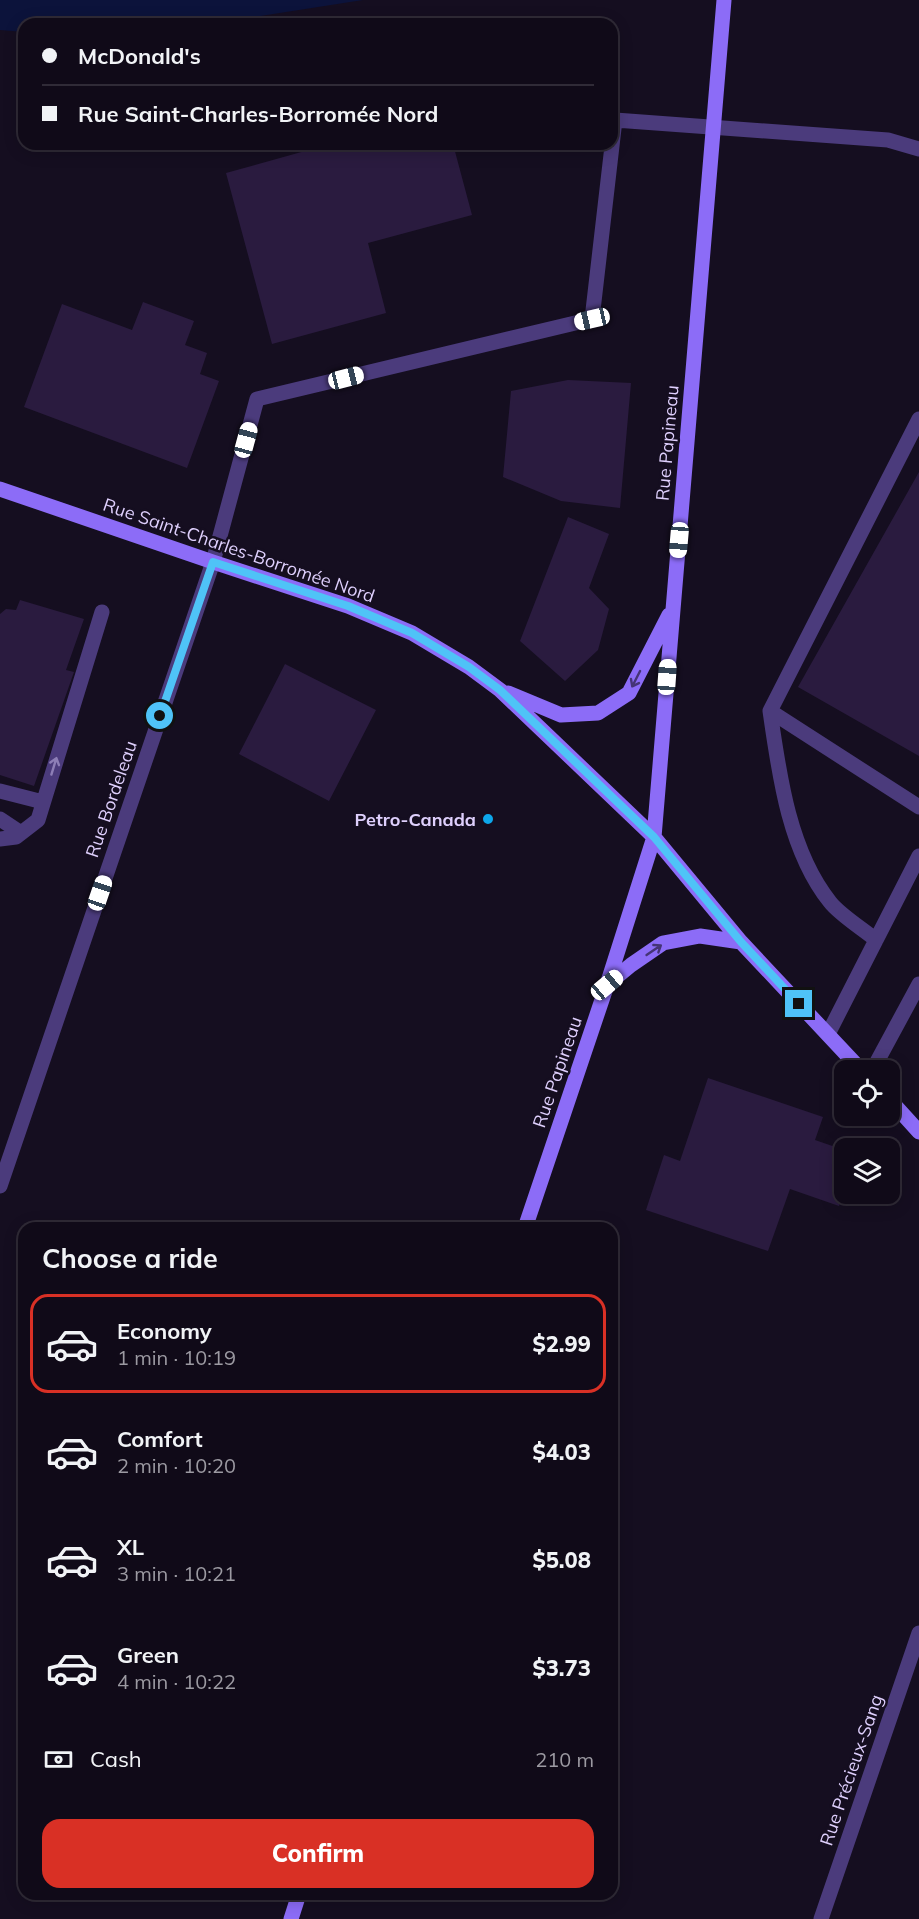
<!DOCTYPE html>
<html lang="en">
<head>
<meta charset="utf-8">
<style>
  :root { --surface:#100a18; --page:#191321; --text:#f1f3f6; --muted:#9c9aa2; --line:#302b37; --accent:#d93025 }
  body { margin:0; font-family:Mulish,sans-serif; background:var(--page); color:var(--text); height:100vh; display:flex; flex-direction:column; font-size:22px; white-space:nowrap }
  * { box-sizing:border-box; margin:0 }
  p { font-size:20px; color:var(--muted) }
  .icon { flex:none; width:33px; height:33px; fill:none; stroke:currentColor; stroke-width:2; stroke-linecap:round; stroke-linejoin:round }
  .map { position:relative; flex:1; overflow:hidden }
  .sheet { position:absolute; left:18px; top:1222px; width:600px; height:678px; display:flex; flex-direction:column; background:var(--surface); border-radius:18px; box-shadow:0 3px 15px #0003,0 0 0 2px var(--line) }
  .sheet>* { flex:none }
  .banner { position:absolute; left:18px; top:18px; width:600px; height:132px; border-radius:18px; box-shadow:0 3px 15px #0003,0 0 0 2px var(--line); display:grid; align-content:center; height:132px; padding:0 24px; background:var(--surface) }
  .buttons { position:absolute; left:834px; top:1060px; display:grid; gap:12px }
  .buttons a { display:grid; place-items:center; width:66px; height:66px; border-radius:12px; background:var(--surface); box-shadow:0 3px 15px #0003,0 0 0 2px var(--line); font-size:30px }
  .end { position:absolute; width:27px; height:27px; margin:-14px; border:8px solid #4fc3f7; background:#111; box-shadow:0 0 0 3px #111 }
  .from { border-radius:50% }
  .car { position:absolute; width:18px; height:36px; margin:-18px -9px; border-radius:8px; box-shadow:0 0 4px 2px #0007; background:linear-gradient(#fff 24%,#345 0 40%,#fff 0 76%,#345 0 86%,#fff 0) }
  .banner b { display:flex; align-items:center; gap:21px; height:57px; font-size:22px }
  .banner b+b { border-top:2px solid var(--line) }
  .banner i { width:15px; height:15px; background:var(--text) }
  ul { padding:0; list-style:none }
  li { display:flex; align-items:center; gap:18px; height:99px; margin:0 12px 9px; padding:0 12px; border:3px solid transparent; border-radius:18px }
  li div { flex:1 }
  li b { display:block; font-size:22px }
  li em { font-style:normal; font-weight:800 }
  li.on { border-color:var(--accent) }
  li>.icon { width:54px; height:54px; stroke-width:1.5 }
  h2 { padding:0 24px; font-size:27px; line-height:72px }
  .pay { display:flex; align-items:center; gap:15px; height:66px; padding:0 24px; font-size:22px }
  .pay p { margin-inline-start:auto }
  .button { display:flex; gap:12px; margin-top:auto; padding:12px 24px }
  .button a { flex:1; height:69px; border-radius:18px; background:var(--accent); color:#fff; font-size:24px; font-weight:800; line-height:69px; text-align:center }
  .map>svg:first-child { display:block }
  .water { fill:#0c133b }
  .building { fill:#2a1b3f }
  .lines { fill:none; stroke-linecap:round; stroke-linejoin:round }
  .lane { stroke:#4b3b7c; stroke-width:15 }
  .street { stroke:#4b3b7c; stroke-width:15 }
  .secondary { stroke:#8c6cf7; stroke-width:15 }
  .oneway { stroke:#453476 }
  .oneway2 { stroke:#8d7eb6 }
  .route { stroke:#4fc3f7; stroke-width:8 }
  .poi-dot { fill:#0da7eb; stroke:#150e20; stroke-width:2 }
  .labels { text-anchor:middle; dominant-baseline:central; stroke-width:5; stroke-linejoin:round; paint-order:stroke }
  .street-label { font-size:18px; fill:#decffc; stroke:#150e20 }
  .poi-label { font-size:18px; font-weight:bold; fill:#decffc; stroke:#150e20; text-anchor:end }
</style>
</head>
<body>
<div class="map">
<svg width="919" height="1919" viewBox="0 0 919 1919">
  <rect width="100%" height="100%" fill="#150e20"/>
  <path class="water" d="M 0,0 L 363,0 L 208,24 L 24,24 L 24,32 L 0,30 Z"/>
  <path class="building" d="M 303,144 L 453,144 L 472,215 L 368,243 L 386,313 L 272,344 L 226,173 L 305,151 Z
    M 143,302 L 194,321 L 185,345 L 207,353 L 200,374 L 219,381 L 187,468 L 24,407 L 62,304 L 132,330 Z
    M 568,380 L 631,383 L 620,508 L 561,501 L 503,477 L 511,391 Z
    M 919,472 L 919,756 L 798,687 Z
    M 568,517 L 609,534 L 589,588 L 609,609 L 598,650 L 565,681 L 520,641 Z
    M 20,600 L 84,619 L 66,670 L 74,672 L 34,786 L 0,775 L 0,614 L 6,609 L 16,610 Z
    M 285,664 L 376,710 L 329,801 L 239,754 Z
    M 708,1078 L 823,1117 L 815,1140 L 844,1150 L 844,1190 L 839,1206 L 790,1189 L 768,1251 L 646,1210 L 664,1155 L 680,1161 Z"/>
  <g class="lines">
    <path class="lane" d="M 213,562 L 257,399 L 592,319 L 615,120 L 888,140 L 919,149
      M 770,711 L 919,419
      M 0,791 L 43,802
      M 0,819 L 21,833
      M 0,839 L 16,837 L 38,820 L 102,612
      M 876,940 C 863,929 840,915 830,902 C 789,851 779,774 770,711 L 919,807
      M 828,1034 L 919,856
      M 872,1071 L 919,984"/>
    <path class="street" d="M 0,1186 L 213,562
      M 821,1919 L 919,1633"/>
    <path class="secondary" d="M 0,489 L 213,562 L 348,606 L 412,633 L 469,667 L 500,690 L 654,837 L 741,942 L 862,1071
      M 508,693 L 561,715 L 598,713 L 629,693 L 669,615
      M 608,984 L 631,965 L 663,943 L 700,936 L 741,942
      M 890,1100 L 919,1132
      M 525,1228 L 607,985 L 654,837 L 724,0
      M 291,1919 L 299,1894"/>
  </g>
  <defs><path id="oneway-shaft" d="M-6 0H5M1.5-3L5.5 0L1.5 3" fill="none" stroke-width="1.6" stroke-linecap="round" stroke-linejoin="round" transform="scale(1.5)"/></defs>
  <g class="oneway">
    <use href="#oneway-shaft" transform="translate(636 679) rotate(117)"/>
    <use href="#oneway-shaft" transform="translate(654 950) rotate(-34)"/>
  </g>
  <use class="oneway2" href="#oneway-shaft" transform="translate(54 766) rotate(-73)"/>
  <g class="lines">
    <path class="route" d="M 160,716 L 213,562 L 348,606 L 412,633 L 469,667 L 500,690 L 654,837 L 741,942 L 799,1004"/>
  </g>
  <circle class="poi-dot" cx="488" cy="819" r="6"/>
  <g class="labels">
    <g class="street-label">
      <text transform="translate(667 443) rotate(-85)">Rue Papineau</text>
      <text transform="translate(239 550) rotate(19)">Rue Saint-Charles-Borromée Nord</text>
      <text transform="translate(111 799) rotate(-71)">Rue Bordeleau</text>
      <text transform="translate(557 1072) rotate(-71)">Rue Papineau</text>
      <text transform="translate(851 1770) rotate(-71)">Rue Précieux-Sang</text>
    </g>
    <g class="poi-label">
      <text x="476" y="819">Petro-Canada</text>
    </g>
  </g>
</svg>
<div class="buttons">
<a><svg class="icon" aria-label="locate" viewBox="0 0 24 24"><circle cx="12" cy="12" r="6"/><path d="M12 2v4M12 18v4M2 12h4M18 12h4"/></svg></a>
<a><svg class="icon" aria-label="layers" viewBox="0 0 24 24"><path d="M12 4l9 5-9 5-9-5zM3 14l9 5 9-5"/></svg></a>
</div>
<i class="end from" style="left:160px;top:716px"></i>
<i class="end" style="left:799px;top:1004px"></i>
<i class="car" style="left:592px;top:319px;rotate:257deg"></i>
<i class="car" style="left:346px;top:378px;rotate:76deg"></i>
<i class="car" style="left:246px;top:440px;rotate:15deg"></i>
<i class="car" style="left:679px;top:540px;rotate:185deg"></i>
<i class="car" style="left:667px;top:677px;rotate:4deg"></i>
<i class="car" style="left:100px;top:893px;rotate:19deg"></i>
<i class="car" style="left:607px;top:985px;rotate:50deg"></i>
<div class="banner">
<b><i class="from"></i>McDonald's</b>
<b><i></i>Rue Saint-Charles-Borromée Nord</b>
</div>
<section class="sheet">
<h2>Choose a ride</h2>
<ul>
<li class="on"><svg class="icon" aria-label="car" viewBox="0 0 24 24"><path d="M5 17H2v-5l4-1 3-4h7l3 4 3 1v5h-3M9 17h6M6 11h13"/><circle cx="7" cy="17" r="2"/><circle cx="17" cy="17" r="2"/></svg><div><b>Economy</b><p>1 min · 10:19</p></div><em>$2.99</em></li>
<li><svg class="icon" aria-label="car" viewBox="0 0 24 24"><path d="M5 17H2v-5l4-1 3-4h7l3 4 3 1v5h-3M9 17h6M6 11h13"/><circle cx="7" cy="17" r="2"/><circle cx="17" cy="17" r="2"/></svg><div><b>Comfort</b><p>2 min · 10:20</p></div><em>$4.03</em></li>
<li><svg class="icon" aria-label="car" viewBox="0 0 24 24"><path d="M5 17H2v-5l4-1 3-4h7l3 4 3 1v5h-3M9 17h6M6 11h13"/><circle cx="7" cy="17" r="2"/><circle cx="17" cy="17" r="2"/></svg><div><b>XL</b><p>3 min · 10:21</p></div><em>$5.08</em></li>
<li><svg class="icon" aria-label="car" viewBox="0 0 24 24"><path d="M5 17H2v-5l4-1 3-4h7l3 4 3 1v5h-3M9 17h6M6 11h13"/><circle cx="7" cy="17" r="2"/><circle cx="17" cy="17" r="2"/></svg><div><b>Green</b><p>4 min · 10:22</p></div><em>$3.73</em></li>
</ul>
<div class="pay"><svg class="icon" aria-label="cash" viewBox="0 0 24 24"><path d="M3 7h18v10H3z"/><circle cx="12" cy="12" r="2"/></svg>Cash<p>210 m</p></div>
<div class="button"><a>Confirm</a></div>
</section>
</div>
</body>
</html>
